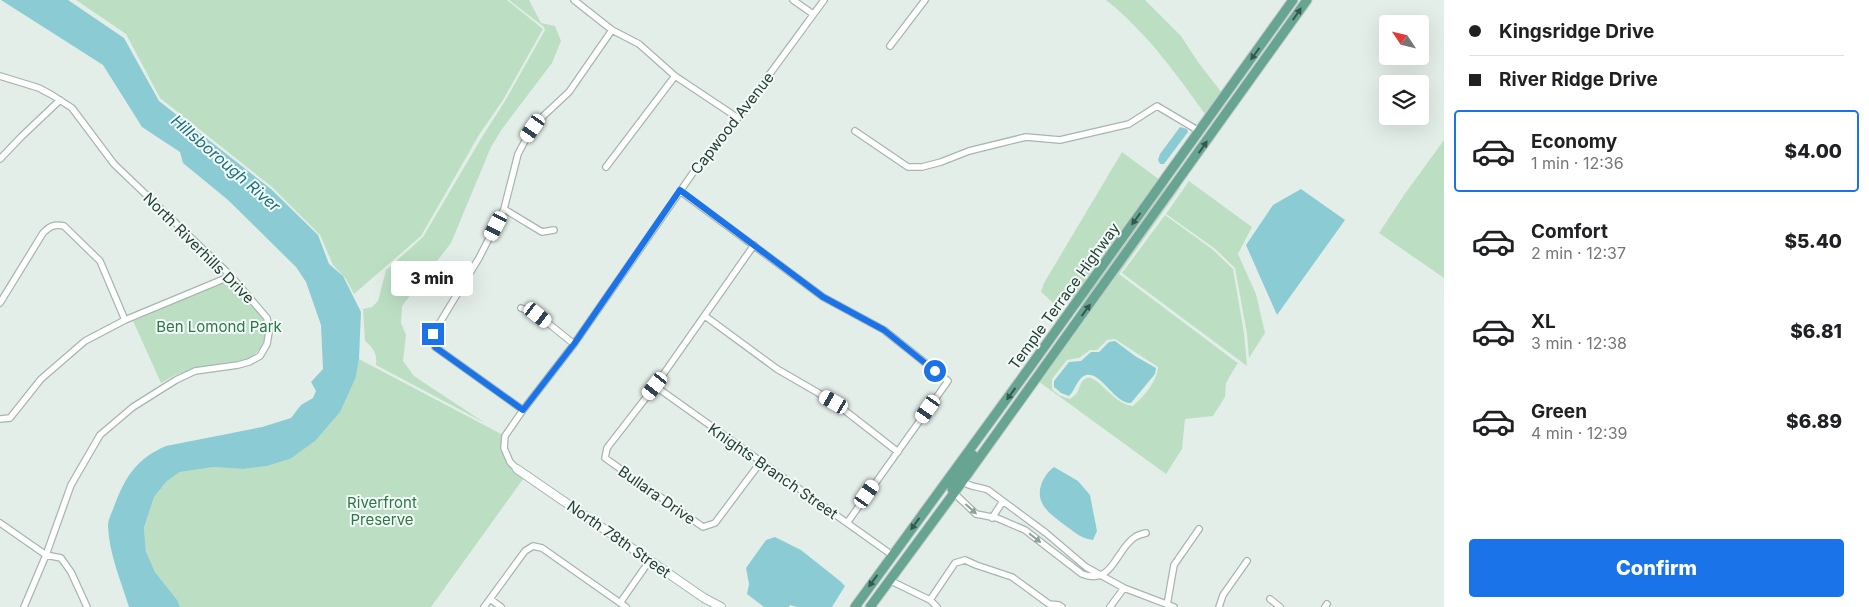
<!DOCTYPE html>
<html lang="en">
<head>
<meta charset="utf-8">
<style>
  :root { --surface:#fff; --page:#f6f6f6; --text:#202124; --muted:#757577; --line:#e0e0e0; --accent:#1a73e8 }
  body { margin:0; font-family:Inter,sans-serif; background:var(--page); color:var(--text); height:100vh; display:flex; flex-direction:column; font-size:19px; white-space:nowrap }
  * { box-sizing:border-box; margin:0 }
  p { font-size:16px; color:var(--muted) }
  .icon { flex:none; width:28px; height:28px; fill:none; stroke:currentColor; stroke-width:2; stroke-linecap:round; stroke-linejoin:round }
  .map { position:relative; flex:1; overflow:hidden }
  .side { display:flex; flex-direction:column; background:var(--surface); width:425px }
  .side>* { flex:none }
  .banner { display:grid; align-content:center; height:110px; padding:0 25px; background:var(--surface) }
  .needle { width:32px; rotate:305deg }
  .buttons { position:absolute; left:1379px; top:15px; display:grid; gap:10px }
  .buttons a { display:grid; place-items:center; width:50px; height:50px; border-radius:5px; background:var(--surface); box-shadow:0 5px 20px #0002; font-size:25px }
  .end { position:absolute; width:22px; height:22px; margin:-11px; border:6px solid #1a73e8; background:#fff; box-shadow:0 0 0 2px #fff }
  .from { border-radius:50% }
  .bubble { position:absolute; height:35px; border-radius:5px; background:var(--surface); box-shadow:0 5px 20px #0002; font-size:16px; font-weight:800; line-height:35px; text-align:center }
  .car { position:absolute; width:15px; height:30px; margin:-15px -8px; border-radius:6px; box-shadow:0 0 4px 1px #0007; background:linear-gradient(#fff 24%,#345 0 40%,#fff 0 76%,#345 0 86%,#fff 0) }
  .banner b { display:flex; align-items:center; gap:18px; height:48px; font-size:19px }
  .banner b+b { border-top:1px solid var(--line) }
  .banner i { width:12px; height:12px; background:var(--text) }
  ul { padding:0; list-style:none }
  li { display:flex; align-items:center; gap:15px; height:82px; margin:0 10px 8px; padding:0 15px; border:2px solid transparent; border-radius:5px }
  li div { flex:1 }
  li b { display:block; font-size:19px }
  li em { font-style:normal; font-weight:800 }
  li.selected { border-color:var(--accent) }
  li>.icon { width:45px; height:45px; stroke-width:1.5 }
  .action { display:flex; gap:10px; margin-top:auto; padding:10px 25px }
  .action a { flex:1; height:58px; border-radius:5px; background:var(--accent); color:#fff; font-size:20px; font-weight:800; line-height:58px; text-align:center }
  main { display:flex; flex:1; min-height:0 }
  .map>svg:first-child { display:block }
  .green { fill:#bcdfc4; fill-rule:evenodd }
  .water { fill:#8bccd4 }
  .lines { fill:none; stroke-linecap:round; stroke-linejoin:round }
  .street-casing { stroke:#a6b6b0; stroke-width:8 }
  .secondary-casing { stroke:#a2bab0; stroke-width:10 }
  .primary-casing { stroke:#c1cac7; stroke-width:11 }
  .street { stroke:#fff; stroke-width:5.5 }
  .secondary { stroke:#fff; stroke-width:8 }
  .primary { stroke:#67a492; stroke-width:9 }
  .oneway { fill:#33594e }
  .oneway2 { fill:#90a09b }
  .route { stroke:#1a73e8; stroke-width:6 }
  .labels { text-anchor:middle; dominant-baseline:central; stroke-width:4; stroke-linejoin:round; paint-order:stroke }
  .street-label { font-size:15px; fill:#224037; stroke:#f4faf7 }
  .park-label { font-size:15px; fill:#2b7845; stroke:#f4faf7 }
  .water-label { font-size:16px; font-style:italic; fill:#1a727e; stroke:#f4faf7 }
</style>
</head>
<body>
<main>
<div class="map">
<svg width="1444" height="607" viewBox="0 0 1444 607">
  <rect width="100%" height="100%" fill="#e4eee9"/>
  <path class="green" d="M 76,0 L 507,0 L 543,29 L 503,100 L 479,135 L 421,236 L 354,294 L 346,279 L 333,265 L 320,235 L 272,187 L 160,98 L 126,34 Z
    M 509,0 L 529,0 L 541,23 L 555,26 L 561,41 L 552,63 L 502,129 L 491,147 L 451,243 L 402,306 L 401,323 L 406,335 L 403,361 L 414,376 L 485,423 L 376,365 C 377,353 374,349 365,341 L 363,309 L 372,307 L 378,301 L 386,270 L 423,237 L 482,137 L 505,101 L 545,30 L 544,27 Z
    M 1106,0 L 1145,0 L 1181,36 L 1198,62 L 1222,93 L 1209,111 L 1205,114 C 1175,72 1146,32 1106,0 Z
    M 1444,140 L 1444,278 L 1379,233 L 1404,195 Z
    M 1122,152 L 1160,180 L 1073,302 L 1068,299 L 1060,309 L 1041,292 L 1044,283 Z
    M 1189,181 L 1252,227 L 1238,254 L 1256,294 L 1265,333 L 1249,358 L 1247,334 L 1235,268 L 1214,248 L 1166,214 Z
    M 1166,184 L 1170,187 L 1082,309 L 1078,306 Z
    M 1178,187 L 1180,188 L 1119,274 L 1239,364 L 1237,364 L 1226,383 L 1225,397 L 1213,416 L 1185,419 L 1182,449 L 1166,474 L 1038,381 ZM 1115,339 L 1158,367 C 1157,382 1143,397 1133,406 C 1114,405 1098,375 1087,378 C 1080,380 1080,389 1076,394 C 1074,396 1072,397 1070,399 L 1059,395 L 1052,389 L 1052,379 L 1067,360 L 1079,358 L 1090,350 L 1097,350 L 1107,340 Z
    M 1165,215 L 1212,249 L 1233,269 L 1244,333 L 1247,366 L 1122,273 Z
    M 225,282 L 233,283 L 262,317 C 270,334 263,352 246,360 C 217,364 186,367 161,383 L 133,321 Z
    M 359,359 L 505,436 L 510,462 L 526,475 L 431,607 L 180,607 L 178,601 L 155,572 L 146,553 L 144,528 L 154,497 L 167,481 L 180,472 L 214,467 L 243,469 L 267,466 L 290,459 L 356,377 Z"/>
  <path class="water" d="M 1,0 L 68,0 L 124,38 L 159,101 L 271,189 L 318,235 L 329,264 L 343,276 L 361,312 L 359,359 L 356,377 L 340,412 L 315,441 L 290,459 L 267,466 L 243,469 L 214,467 L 180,472 L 167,481 L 154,497 L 144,528 L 146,552 L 155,572 L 178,601 L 180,607 L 129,607 C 121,581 109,554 108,526 C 108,519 113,510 115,504 C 126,475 138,458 166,446 L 262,427 L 291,418 L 301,405 L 313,398 L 316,391 L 311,382 L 323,369 L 321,325 L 306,282 L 296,267 L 228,200 L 183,163 L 180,152 L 142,127 L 103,65 Z
    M 1180,127 L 1187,129 L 1188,132 L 1164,164 L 1160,164 L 1158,160 L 1160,154 Z
    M 1301,189 L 1345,220 L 1277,315 L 1246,245 L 1273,205 Z
    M 1115,341 L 1135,356 L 1156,368 L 1155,374 L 1131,403 C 1114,403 1101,371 1086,375 C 1077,378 1075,391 1069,396 L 1061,393 L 1054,387 L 1054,381 L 1069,362 L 1081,361 L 1091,352 L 1099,352 L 1109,342 Z
    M 1054,467 L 1078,481 L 1090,495 L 1097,531 L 1093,540 C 1082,539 1074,532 1066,526 C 1058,520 1048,513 1043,505 C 1035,492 1043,475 1054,467 Z
    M 775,537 L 801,550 L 840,581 L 845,586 L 832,607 L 797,607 L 790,605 L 789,607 L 764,607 L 747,594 L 749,584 L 746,568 L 766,540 Z"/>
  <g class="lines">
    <g class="street-casing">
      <path id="street" d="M 574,0 L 612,30 L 639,44 L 675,76 L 738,118
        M 793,0 L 813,14
        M 890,46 L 925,0
        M 0,76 L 39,88 L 52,95 L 72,108 L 114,164 L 231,276 L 267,318 L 269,332 L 267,344 L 260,356 L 249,362 L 238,365 L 195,371 L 176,380 L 133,407 L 100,435 L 71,485 L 46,555 L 24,607
        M 855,131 L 908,167 L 922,167 L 941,162 L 969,151 L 1026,137 L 1060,140 L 1129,124 L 1157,106 L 1199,131
        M 0,159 L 21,137 L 60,100
        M 606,167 L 675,76
        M 680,191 L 823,297 L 884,330 L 948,381 L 847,523
        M 504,209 L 542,232 L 554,230
        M 754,245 L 655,386 L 607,448 L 605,458 L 703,527 L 715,523 L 760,463
        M 0,303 L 43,233 C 50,226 54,224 64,226 L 100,261 L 125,320
        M 521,308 L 538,315 L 574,344
        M 705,316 L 777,369 L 834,402 L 898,452
        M 655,386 L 892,555
        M 523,410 L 435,347 L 433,334 L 479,258 L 504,209 L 518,154 L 527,137 L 539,120 L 569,92 L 612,30
        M 0,419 L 10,418 L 41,379 L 85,341 L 125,320 L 231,276
        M 517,469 L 510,462 L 504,448 L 505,436 L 523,410 L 574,344 L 697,167 L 717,146 L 824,0
        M 962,481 C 971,488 978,486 988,490 L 1046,533 L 1086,567 L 1124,588 L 1174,607
        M 954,493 L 976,514 L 997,518 L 1025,530 L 1082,574 C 1113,586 1115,550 1135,537 C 1138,535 1142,534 1146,533
        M 992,518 L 1003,501
        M 0,523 L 46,555 L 61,558 L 71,572 L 87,607
        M 889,580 L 930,600 L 937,607
        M 490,599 L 501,607
        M 1270,599 L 1280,607
        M 930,600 L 955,563 L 965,560 L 976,565 L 1012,577 L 1049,604 L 1059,605 L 1062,607
        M 620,603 L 650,560
        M 1167,605 L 1174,565 L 1199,529
        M 484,607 L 525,551 L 533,546 L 542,548 L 626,607
        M 1110,607 L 1124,588
        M 1219,607 L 1223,595 L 1247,561
        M 1325,607 L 1327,604"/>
    </g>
    <g class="secondary-casing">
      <path id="secondary" d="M 517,469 L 704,598 L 721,607"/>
    </g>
    <g class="primary-casing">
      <path id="primary" d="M 954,493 L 952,489 L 954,482 L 973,455
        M 855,607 L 1027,371 L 1293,0
        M 870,607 L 954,493 L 1307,0"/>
    </g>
    <use href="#street" class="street"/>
    <use href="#secondary" class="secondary"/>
    <use href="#primary" class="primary"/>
  </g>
  <defs><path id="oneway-solid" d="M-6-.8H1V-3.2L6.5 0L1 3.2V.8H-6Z" transform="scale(1.25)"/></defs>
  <g class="oneway">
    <use href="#oneway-solid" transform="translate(1297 14) rotate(-55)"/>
    <use href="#oneway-solid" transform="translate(1255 54) rotate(126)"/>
    <use href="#oneway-solid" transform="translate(1203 147) rotate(-55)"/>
    <use href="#oneway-solid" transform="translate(1136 219) rotate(126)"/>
    <use href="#oneway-solid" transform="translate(1086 310) rotate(-54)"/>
    <use href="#oneway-solid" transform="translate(1011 394) rotate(126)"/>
    <use href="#oneway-solid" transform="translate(915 524) rotate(126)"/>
    <use href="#oneway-solid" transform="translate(873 581) rotate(126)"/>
  </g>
  <g class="oneway2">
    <use href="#oneway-solid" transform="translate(971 509) rotate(42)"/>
    <use href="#oneway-solid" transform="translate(1035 538) rotate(38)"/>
  </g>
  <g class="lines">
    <path class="route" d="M 433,334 L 435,347 L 523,410 L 574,344 L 680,190 L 823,297 L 884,330 L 935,371"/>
  </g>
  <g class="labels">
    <g class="street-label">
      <text transform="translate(732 123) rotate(-52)">Capwood Avenue</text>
      <text transform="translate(199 248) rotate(45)">North Riverhills Drive</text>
      <text transform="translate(1064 296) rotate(-54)">Temple Terrace Highway</text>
      <text transform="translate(773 471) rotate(35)">Knights Branch Street</text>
      <text transform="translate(657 495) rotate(35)">Bullara Drive</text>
      <text transform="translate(619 539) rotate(35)">North 78th Street</text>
    </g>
    <g class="park-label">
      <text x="219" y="326">Ben Lomond Park</text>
      <text x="382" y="502">Riverfront<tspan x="382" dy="17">Preserve</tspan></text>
    </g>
    <g class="water-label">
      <text transform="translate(226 163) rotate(41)">Hillsborough River</text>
    </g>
  </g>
</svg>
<div class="buttons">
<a><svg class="needle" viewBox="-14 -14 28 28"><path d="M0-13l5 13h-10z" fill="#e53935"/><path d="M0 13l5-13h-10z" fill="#757577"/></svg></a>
<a><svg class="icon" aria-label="layers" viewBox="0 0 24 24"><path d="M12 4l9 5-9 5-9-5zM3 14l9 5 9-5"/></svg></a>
</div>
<i class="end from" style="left:935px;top:371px"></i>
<i class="end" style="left:433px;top:334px"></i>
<div class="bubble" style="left:391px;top:261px;width:82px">3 min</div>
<i class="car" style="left:533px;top:128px;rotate:215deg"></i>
<i class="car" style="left:496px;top:226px;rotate:207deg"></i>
<i class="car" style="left:538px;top:315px;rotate:128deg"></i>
<i class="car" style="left:655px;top:386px;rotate:218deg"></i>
<i class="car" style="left:834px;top:402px;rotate:300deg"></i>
<i class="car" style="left:928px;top:409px;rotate:215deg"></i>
<i class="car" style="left:867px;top:494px;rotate:35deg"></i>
</div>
<section class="side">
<div class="banner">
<b><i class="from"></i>Kingsridge Drive</b>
<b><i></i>River Ridge Drive</b>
</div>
<ul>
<li class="selected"><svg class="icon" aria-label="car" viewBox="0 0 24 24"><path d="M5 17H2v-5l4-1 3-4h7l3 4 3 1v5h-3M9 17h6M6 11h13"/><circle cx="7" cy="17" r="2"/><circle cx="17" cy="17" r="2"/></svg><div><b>Economy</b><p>1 min · 12:36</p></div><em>$4.00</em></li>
<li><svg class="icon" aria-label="car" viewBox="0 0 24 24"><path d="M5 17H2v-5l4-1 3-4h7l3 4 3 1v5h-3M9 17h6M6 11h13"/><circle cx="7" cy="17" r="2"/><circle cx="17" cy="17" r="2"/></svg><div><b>Comfort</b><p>2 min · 12:37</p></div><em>$5.40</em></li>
<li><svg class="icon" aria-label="car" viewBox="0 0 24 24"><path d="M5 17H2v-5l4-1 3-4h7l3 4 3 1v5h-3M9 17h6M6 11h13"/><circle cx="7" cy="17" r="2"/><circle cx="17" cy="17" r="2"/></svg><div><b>XL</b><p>3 min · 12:38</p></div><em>$6.81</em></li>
<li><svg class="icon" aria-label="car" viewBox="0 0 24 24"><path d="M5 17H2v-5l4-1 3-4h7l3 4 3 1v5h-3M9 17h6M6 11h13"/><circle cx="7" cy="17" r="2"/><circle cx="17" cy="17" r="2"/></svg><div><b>Green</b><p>4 min · 12:39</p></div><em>$6.89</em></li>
</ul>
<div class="action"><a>Confirm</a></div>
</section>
</main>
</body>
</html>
